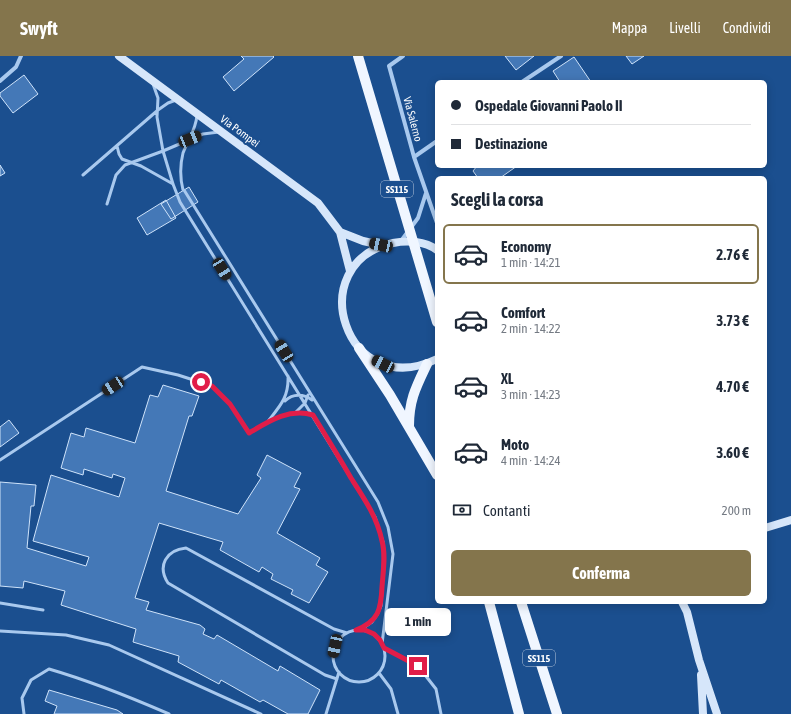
<!DOCTYPE html>
<html lang="it">
<head>
<meta charset="utf-8">
<style>
  :root { --surface:#fff; --page:#f2f2f3; --text:#1f2937; --muted:#747a83; --line:#e0e1e3; --accent:#84754c }
  body { margin:0; font-family:"Asap Condensed",sans-serif; background:var(--page); color:var(--text); height:100vh; display:flex; flex-direction:column; font-size:15px; white-space:nowrap }
  * { box-sizing:border-box; margin:0 }
  p { font-size:13px; color:var(--muted) }
  .icon { flex:none; width:22px; height:22px; fill:none; stroke:currentColor; stroke-width:2; stroke-linecap:round; stroke-linejoin:round }
  .map { position:relative; flex:1; overflow:hidden }
  .panel { position:absolute; left:435px; top:120px; width:332px; height:428px; display:flex; flex-direction:column; background:var(--surface); border-radius:6px; box-shadow:0 2px 10px #0003 }
  .panel>* { flex:none }
  .hud { position:absolute; left:435px; top:24px; width:332px; height:88px; border-radius:6px; box-shadow:0 2px 10px #0003; display:grid; align-content:center; height:88px; padding:0 16px; background:var(--surface) }
  .end { position:absolute; width:18px; height:18px; margin:-9px; border:5px solid #e11d48; background:#fff; box-shadow:0 0 0 2px #fff }
  .from { border-radius:50% }
  .bubble { position:absolute; height:28px; border-radius:6px; background:var(--surface); box-shadow:0 2px 10px #0003; font-size:13px; font-weight:700; line-height:28px; text-align:center }
  .car { position:absolute; width:12px; height:24px; margin:-12px -6px; border-radius:5px; box-shadow:0 0 3px 1px #0007; background:linear-gradient(#222 24%,#8ab4d8 0 40%,#222 0 76%,#8ab4d8 0 86%,#222 0) }
  .hud b { display:flex; align-items:center; gap:14px; height:38px; font-size:15px }
  .hud b+b { border-top:1px solid var(--line) }
  .hud i { width:10px; height:10px; background:var(--text) }
  ul { padding:0; list-style:none }
  li { display:flex; align-items:center; gap:12px; height:60px; margin:0 8px 6px; padding:0 8px; border:2px solid transparent; border-radius:6px }
  li div { flex:1 }
  li b { display:block; font-size:15px }
  li em { font-style:normal; font-weight:700 }
  li.current { border-color:var(--accent) }
  li>.icon { width:36px; height:36px; stroke-width:1.5 }
  h2 { padding:0 16px; font-size:18px; line-height:48px }
  .pay { display:flex; align-items:center; gap:10px; height:44px; padding:0 16px; font-size:15px }
  .pay p { margin-inline-start:auto }
  .cta { display:flex; gap:8px; margin-top:auto; padding:8px 16px }
  .cta a { flex:1; height:46px; border-radius:6px; background:var(--accent); color:#fff; font-size:16px; font-weight:700; line-height:46px; text-align:center }
  header { display:flex; align-items:center; gap:24px; box-sizing:border-box; height:56px; padding:0 20px; background:var(--accent); color:#fff }
  header strong { font-size:19px }
  nav { display:flex; gap:22px; margin-inline-start:auto; font-size:14px }
  .map>svg:first-child { display:block }
  .building { fill:#4478b7; stroke:#cfe3fa }
  .lines { fill:none; stroke-linecap:round; stroke-linejoin:round }
  .lane { stroke:#a9c9ee; stroke-width:3 }
  .street { stroke:#a9c9ee; stroke-width:4 }
  .secondary { stroke:#d6e6fa; stroke-width:8 }
  .primary { stroke:#f0f6ff; stroke-width:10 }
  .route { stroke:#e11d48; stroke-width:5 }
  .labels { text-anchor:middle; dominant-baseline:central; stroke-width:4; stroke-linejoin:round; paint-order:stroke }
  .shield { fill:#1b4f8f; stroke:#bbcadd; stroke-width:1 }
  .shield-label { font-size:10px; font-weight:bold; fill:#fff }
  .street-label { font-size:11px; fill:#fff; stroke:#1b4f8f }
</style>
</head>
<body>
<header>
<strong>Swyft</strong>
<nav><a>Mappa</a><a>Livelli</a><a>Condividi</a></nav>
</header>
<div class="map">
<svg width="791" height="658" viewBox="0 0 791 658">
  <rect width="100%" height="100%" fill="#1b4f8f"/>
  <path class="building" d="M 241,0 L 273,0 L 274,1 L 234,35 L 223,21 L 244,3 Z
    M 505,0 L 534,0 L 516,14 Z
    M 626,0 L 644,0 L 632,8 Z
    M 574,1 L 591,26 L 560,26 L 553,15 Z
    M 24,19 L 38,38 L 13,57 L 0,40 L 0,37 Z
    M 0,109 L 5,117 L 0,120 Z
    M 477,110 L 517,110 L 500,122 L 478,122 L 473,115 Z
    M 189,131 L 198,146 L 171,163 L 161,148 Z
    M 166,144 L 176,162 L 147,179 L 137,162 Z
    M 163,329 L 199,340 L 192,360 L 189,360 L 166,435 L 238,458 L 261,422 L 257,419 L 267,399 L 301,417 L 294,431 L 300,433 L 277,477 L 320,502 L 316,509 L 328,516 L 309,547 L 291,538 L 293,534 L 271,523 L 273,518 L 262,511 L 259,516 L 220,494 L 223,486 L 159,467 L 135,542 L 149,546 L 146,554 L 200,569 L 205,573 L 203,578 L 214,583 L 217,579 L 278,615 L 280,610 L 320,634 L 308,658 L 288,658 L 263,644 L 260,646 L 221,624 L 219,628 L 178,606 L 179,600 L 133,586 L 136,573 L 61,549 L 65,535 L 24,525 L 23,532 L 0,530 L 0,426 L 36,429 L 34,450 L 31,450 L 27,492 L 86,510 L 89,501 L 33,485 L 51,419 L 119,441 L 125,422 L 113,418 L 112,422 L 84,413 L 83,419 L 61,412 L 71,377 L 84,381 L 86,372 L 135,387 L 150,339 L 158,341 Z
    M 9,364 L 19,377 L 0,391 L 0,371 Z
    M 49,634 L 117,654 L 123,658 L 54,658 L 57,650 L 45,645 Z"/>
  <g class="lines">
    <path class="lane" d="M 153,28 L 158,42 L 157,61 L 163,95 L 173,128 L 180,146 L 375,461 L 383,486 L 384,499 L 381,550 L 377,559 L 372,566 L 366,570 L 356,574
      M 197,59 C 196,74 188,84 183,97 C 180,109 180,122 183,134 L 184,134 L 378,446 L 388,471 L 393,498 L 382,588
      M 117,90 L 119,98 L 122,103 L 141,110 L 173,128
      M 83,119 L 158,54 L 168,47 L 176,44
      M 107,148 L 116,119 L 125,109 L 163,95 L 203,78 L 219,76
      M 285,345 C 293,337 304,338 312,344
      M 296,356 L 305,347 L 308,339
      M 269,364 C 281,349 289,340 288,320
      M 0,404 L 142,311 L 178,319 L 212,330 L 230,348 L 249,377 C 269,365 289,352 313,359
      M 0,547 L 43,554
      M333 600a26 26 0 1 1 52 0a26 26 0 1 1-52 0Z
      M 0,575 L 66,579 L 109,589 L 261,658
      M 384,592 L 418,610 L 436,633 L 441,658
      M 379,617 L 391,633 L 398,658
      M 337,623 L 325,619 L 168,527 C 157,510 166,494 186,492 L 334,573 L 347,577
      M 24,658 L 22,642 L 31,624 L 49,613 C 90,625 130,641 169,658
      M 326,658 L 339,616"/>
    <path class="street" d="M 403,0 L 389,10 L 414,101 L 437,167
      M 0,25 L 16,11 L 21,0
      M 522,26 L 561,0
      M 414,101 L 437,85
      M 401,185 L 418,162 L 426,137"/>
    <path class="secondary" d="M 119,0 L 318,147 L 340,176 L 350,215
      M 340,176 L 363,185 L 381,189
      M 437,194 C 425,185 407,184 393,187 C 301,207 345,347 437,303
      M 765,472 L 791,464
      M 682,546 L 687,556 L 699,604 L 717,658
      M 701,619 L 703,658"/>
    <path class="primary" d="M 358,0 L 437,266
      M 359,292 L 390,339 L 437,419
      M 409,370 C 409,344 416,331 427,308
      M 489,546 L 519,658
      M 521,546 L 557,658"/>
  </g>
  <g class="lines">
    <path class="route" d="M 201,326 L 212,330 L 230,348 L 249,377 C 269,365 289,352 313,359 C 326,380 339,401 351,422 C 364,442 377,461 382,485 C 386,499 383,516 382,531 C 381,553 379,565 356,574 L 365,574 L 374,578 L 380,584 L 384,592 L 418,610"/>
  </g>
  <g class="labels">
    <g class="shield">
      <rect x="381" y="125" width="32" height="16" rx="3"/>
      <rect x="523" y="594" width="32" height="16" rx="3"/>
    </g>
    <g class="shield-label">
      <text x="397" y="133">SS115</text>
      <text x="539" y="602">SS115</text>
    </g>
    <g class="street-label">
      <text transform="translate(413 63) rotate(75)">Via Salerno</text>
      <text transform="translate(240 75) rotate(36)">Via Pompei</text>
    </g>
  </g>
</svg>
<i class="end from" style="left:201px;top:326px"></i>
<i class="end" style="left:418px;top:610px"></i>
<div class="bubble" style="left:385px;top:552px;width:66px">1 min</div>
<i class="car" style="left:190px;top:83px;rotate:68deg"></i>
<i class="car" style="left:381px;top:189px;rotate:282deg"></i>
<i class="car" style="left:222px;top:213px;rotate:148deg"></i>
<i class="car" style="left:284px;top:295px;rotate:328deg"></i>
<i class="car" style="left:383px;top:308px;rotate:296deg"></i>
<i class="car" style="left:113px;top:330px;rotate:237deg"></i>
<i class="car" style="left:335px;top:590px;rotate:192deg"></i>
<div class="hud">
<b><i class="from"></i>Ospedale Giovanni Paolo II</b>
<b><i></i>Destinazione</b>
</div>
<section class="panel">
<h2>Scegli la corsa</h2>
<ul>
<li class="current"><svg class="icon" aria-label="car" viewBox="0 0 24 24"><path d="M5 17H2v-5l4-1 3-4h7l3 4 3 1v5h-3M9 17h6M6 11h13"/><circle cx="7" cy="17" r="2"/><circle cx="17" cy="17" r="2"/></svg><div><b>Economy</b><p>1 min · 14:21</p></div><em>2.76 €</em></li>
<li><svg class="icon" aria-label="car" viewBox="0 0 24 24"><path d="M5 17H2v-5l4-1 3-4h7l3 4 3 1v5h-3M9 17h6M6 11h13"/><circle cx="7" cy="17" r="2"/><circle cx="17" cy="17" r="2"/></svg><div><b>Comfort</b><p>2 min · 14:22</p></div><em>3.73 €</em></li>
<li><svg class="icon" aria-label="car" viewBox="0 0 24 24"><path d="M5 17H2v-5l4-1 3-4h7l3 4 3 1v5h-3M9 17h6M6 11h13"/><circle cx="7" cy="17" r="2"/><circle cx="17" cy="17" r="2"/></svg><div><b>XL</b><p>3 min · 14:23</p></div><em>4.70 €</em></li>
<li><svg class="icon" aria-label="car" viewBox="0 0 24 24"><path d="M5 17H2v-5l4-1 3-4h7l3 4 3 1v5h-3M9 17h6M6 11h13"/><circle cx="7" cy="17" r="2"/><circle cx="17" cy="17" r="2"/></svg><div><b>Moto</b><p>4 min · 14:24</p></div><em>3.60 €</em></li>
</ul>
<div class="pay"><svg class="icon" aria-label="cash" viewBox="0 0 24 24"><path d="M3 7h18v10H3z"/><circle cx="12" cy="12" r="2"/></svg>Contanti<p>200 m</p></div>
<div class="cta"><a>Conferma</a></div>
</section>
</div>
</body>
</html>
